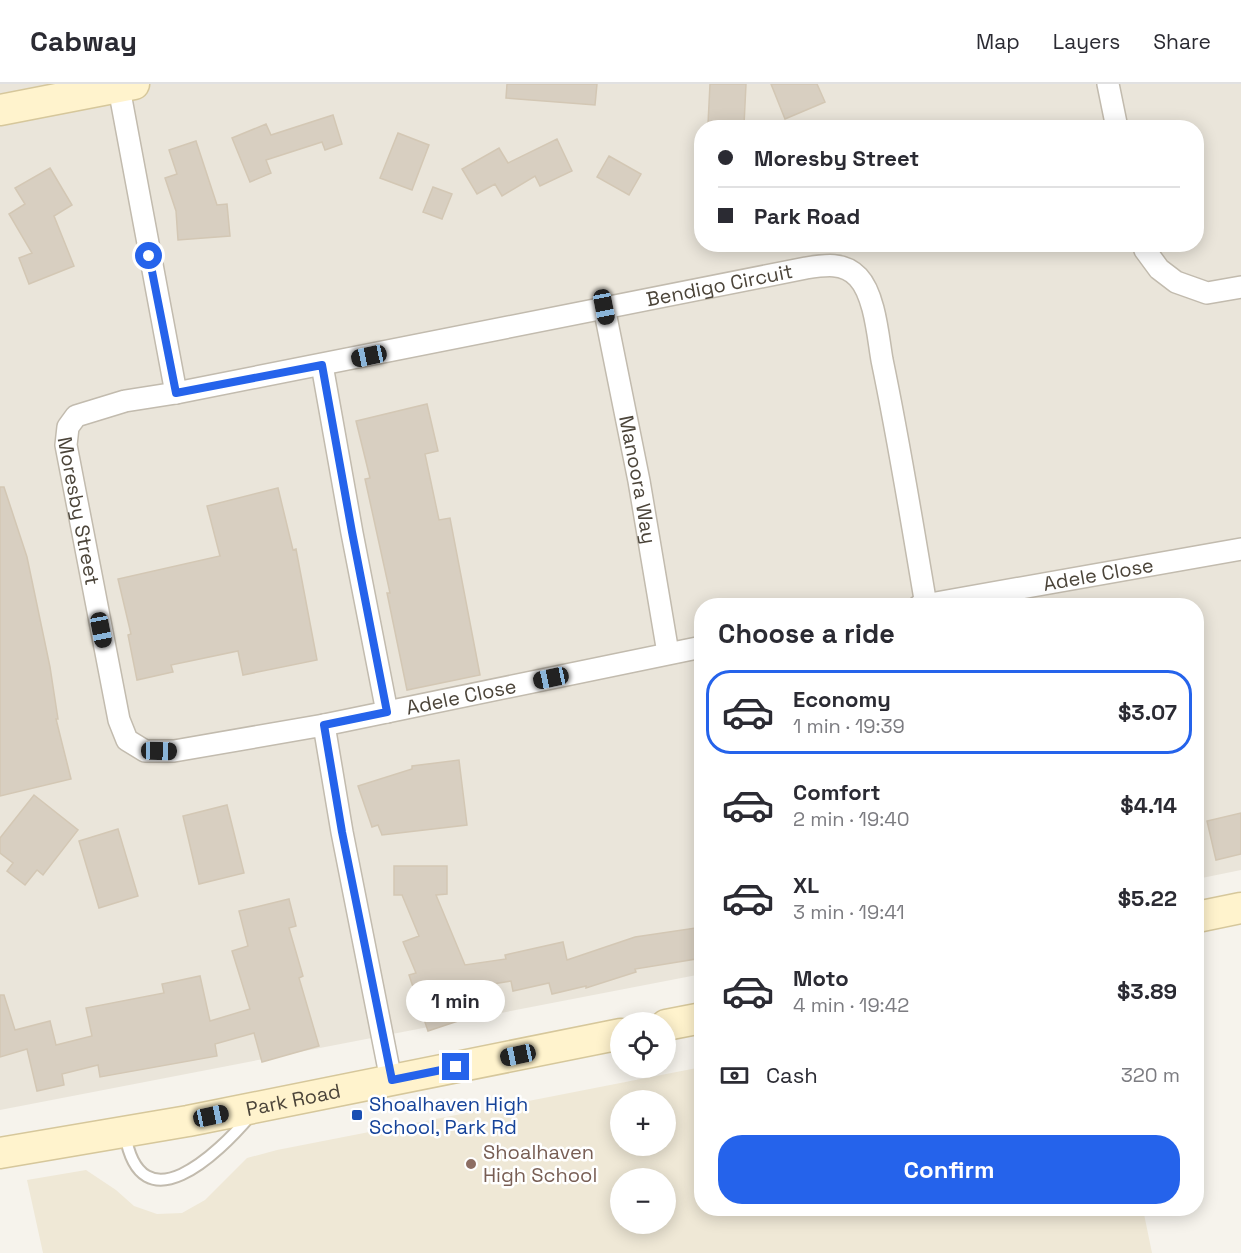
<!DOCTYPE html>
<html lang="en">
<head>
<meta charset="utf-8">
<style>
  :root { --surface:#fff; --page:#f7f7f7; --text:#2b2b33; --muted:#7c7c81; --line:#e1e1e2; --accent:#2563eb }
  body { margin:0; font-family:"Space Grotesk",sans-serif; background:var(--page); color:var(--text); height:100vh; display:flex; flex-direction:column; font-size:22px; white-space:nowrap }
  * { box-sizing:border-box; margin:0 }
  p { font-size:20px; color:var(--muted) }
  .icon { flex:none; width:33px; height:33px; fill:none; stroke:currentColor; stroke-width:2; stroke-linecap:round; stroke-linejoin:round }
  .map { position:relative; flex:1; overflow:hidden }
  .side { position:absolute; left:694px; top:514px; width:510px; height:618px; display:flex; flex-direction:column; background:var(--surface); border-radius:24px; box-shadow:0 3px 15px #0003 }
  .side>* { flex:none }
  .hud { position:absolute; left:694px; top:36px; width:510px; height:132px; border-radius:24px; box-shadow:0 3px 15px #0003; display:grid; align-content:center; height:132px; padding:0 24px; background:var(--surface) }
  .tools { position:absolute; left:610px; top:928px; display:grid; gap:12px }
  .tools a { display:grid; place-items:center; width:66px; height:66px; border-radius:50%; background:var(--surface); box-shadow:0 3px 15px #0003; font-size:30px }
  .end { position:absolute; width:27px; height:27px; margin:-14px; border:8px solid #2563eb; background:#fff; box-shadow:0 0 0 3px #fff }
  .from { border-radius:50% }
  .bubble { position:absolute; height:42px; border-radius:21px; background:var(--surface); box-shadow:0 3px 15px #0003; font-size:20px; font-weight:800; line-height:42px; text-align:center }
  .car { position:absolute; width:18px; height:36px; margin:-18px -9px; border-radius:8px; box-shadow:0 0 4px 2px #0007; background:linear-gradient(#222 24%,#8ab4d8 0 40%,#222 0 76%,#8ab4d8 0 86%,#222 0) }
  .hud b { display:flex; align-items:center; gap:21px; height:57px; font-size:22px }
  .hud b+b { border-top:2px solid var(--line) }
  .hud i { width:15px; height:15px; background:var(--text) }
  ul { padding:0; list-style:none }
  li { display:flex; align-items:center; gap:18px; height:84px; margin:0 12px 9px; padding:0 12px; border:3px solid transparent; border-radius:24px }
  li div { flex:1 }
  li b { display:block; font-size:22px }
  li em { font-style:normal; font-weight:800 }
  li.current { border-color:var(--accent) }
  li>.icon { width:54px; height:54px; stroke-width:1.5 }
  h2 { padding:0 24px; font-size:27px; line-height:72px }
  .pay { display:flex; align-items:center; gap:15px; height:66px; padding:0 24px; font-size:22px }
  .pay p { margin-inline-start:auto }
  .button { display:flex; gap:12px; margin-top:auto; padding:12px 24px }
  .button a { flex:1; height:69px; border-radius:24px; background:var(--accent); color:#fff; font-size:24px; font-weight:800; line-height:69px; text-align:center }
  header { display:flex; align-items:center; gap:36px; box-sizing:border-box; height:84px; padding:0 30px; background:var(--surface); border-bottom:2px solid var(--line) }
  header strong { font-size:28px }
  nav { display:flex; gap:33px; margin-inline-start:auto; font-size:21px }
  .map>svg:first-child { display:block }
  .residential { fill:#eae5da; fill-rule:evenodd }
  .education { fill:#efe8d6; fill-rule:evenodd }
  .building { fill:#d8cfc1; stroke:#d3c7b4; stroke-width:1.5 }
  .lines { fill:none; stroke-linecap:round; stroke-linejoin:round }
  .lane-casing { stroke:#c2bbae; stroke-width:14 }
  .street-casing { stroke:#c2bbae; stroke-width:24 }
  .secondary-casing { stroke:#d6c79b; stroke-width:33 }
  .lane { stroke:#fff; stroke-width:10 }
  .street { stroke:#fff; stroke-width:21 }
  .secondary { stroke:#fff3cd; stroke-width:30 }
  .route { stroke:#2563eb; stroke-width:8 }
  .transit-dot { fill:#1a4fb4; stroke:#fff; stroke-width:2 }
  .education-dot { fill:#8d6e63; stroke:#fff; stroke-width:2 }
  .labels { text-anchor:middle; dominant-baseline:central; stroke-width:5; stroke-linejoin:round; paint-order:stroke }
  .street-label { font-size:20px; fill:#4b4439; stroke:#fff }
  .transit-label { font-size:20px; fill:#164399; stroke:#fff; text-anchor:start }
  .education-label { font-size:20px; fill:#785e54; stroke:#fff; text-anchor:start }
</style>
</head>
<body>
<header>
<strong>Cabway</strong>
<nav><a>Map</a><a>Layers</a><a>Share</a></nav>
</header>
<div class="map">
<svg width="1241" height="1169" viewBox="0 0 1241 1169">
  <rect width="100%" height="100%" fill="#f6f3ec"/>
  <path class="residential" d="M 0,0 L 1241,0 L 1241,786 L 1197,795 L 1197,522 L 702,522 L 702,890 L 0,1026 ZM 702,44 L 1197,44 L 1197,160 L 702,160 Z"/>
  <path class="education" d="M 702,983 L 702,1125 L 1143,1125 L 1152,1169 L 43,1169 L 27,1096 L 86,1086 L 116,1106 L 134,1122 L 157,1130 L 182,1129 L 205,1116 L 247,1074 L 277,1066 ZM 621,1017 L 666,1017 L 666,1062 L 621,1062 ZM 621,1095 L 666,1095 L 666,1140 L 621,1140 Z"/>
  <path class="building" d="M 507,0 L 597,0 L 595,21 L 506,14 Z
    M 710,0 L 746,0 L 744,41 L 708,40 Z
    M 771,0 L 817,0 L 825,18 L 785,35 Z
    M 333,31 L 342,60 L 325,66 L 322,58 L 266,76 L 271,89 L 250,98 L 232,54 L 266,40 L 271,51 Z
    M 398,49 L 429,61 L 412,106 L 380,94 Z
    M 557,55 L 572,87 L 540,102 L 535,92 L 502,112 L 495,100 L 477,110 L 462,85 L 499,64 L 508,79 Z
    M 196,57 L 217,121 L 227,120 L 230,152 L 178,156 L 176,127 L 165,94 L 177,90 L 169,66 Z
    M 609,72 L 641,90 L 629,111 L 597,93 Z
    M 50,84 L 72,121 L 54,132 L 74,182 L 29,200 L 19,174 L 32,169 L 9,130 L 25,120 L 15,104 Z
    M 433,103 L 452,110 L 442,135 L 423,128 Z
    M 427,320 L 438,367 L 425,370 L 439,436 L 450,434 L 480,591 L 407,606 L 387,509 L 390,509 L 365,395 L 370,394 L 356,337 Z
    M 0,403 L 4,403 L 27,473 L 50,583 L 58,635 L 56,635 L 71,695 L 0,712 Z
    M 278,404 L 293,466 L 296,465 L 317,576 L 243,591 L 238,567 L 171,581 L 173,588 L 137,596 L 128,551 L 131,550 L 118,495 L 220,472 L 207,422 Z
    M 459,676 L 467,741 L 382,751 L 378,741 L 372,743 L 358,702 L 412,685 L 412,682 Z
    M 34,711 L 78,746 L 43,791 L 37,786 L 25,801 L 7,787 L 13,779 L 0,769 L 0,754 Z
    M 227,721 L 244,789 L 199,800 L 183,732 Z
    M 1241,729 L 1241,770 L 1216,776 L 1207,737 Z
    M 118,745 L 138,812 L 99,824 L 79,757 Z
    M 394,782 L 447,782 L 447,810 L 436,811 L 465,881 L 506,875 L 505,871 L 563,858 L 567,876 L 635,853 L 702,843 L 702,874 L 635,885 L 636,888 L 586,904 L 586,902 L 552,910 L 549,899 L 513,907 L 511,897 L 455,906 L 464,935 L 428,947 L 409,891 L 416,889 L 403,858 L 419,852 L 402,811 L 394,811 Z
    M 289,815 L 296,842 L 289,844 L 303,892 L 299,894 L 319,962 L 262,978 L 254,949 L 215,960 L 217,972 L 100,993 L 98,981 L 62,990 L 64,1001 L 37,1007 L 27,965 L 0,973 L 0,911 L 4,911 L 15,946 L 50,937 L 56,961 L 92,952 L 86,924 L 164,909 L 162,900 L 200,892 L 210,937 L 250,925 L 232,867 L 248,862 L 239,827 Z"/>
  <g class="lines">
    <g class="lane-casing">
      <path id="lane" d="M 125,1050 C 141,1144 218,1070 250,1032"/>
    </g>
    <g class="street-casing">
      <g id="street">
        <path d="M 1108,0 L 1117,44"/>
        <path id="s1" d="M 119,4 L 176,309 L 125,317 L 76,332 L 68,343 L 66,361 L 119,636 L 127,656 L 145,667 L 174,667 L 324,641 L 342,748 L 391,996"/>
        <path d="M 1143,160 L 1145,166 L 1159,185 L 1176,198 L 1207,209 L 1241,203"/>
        <path id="s2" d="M 604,223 L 639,397 L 668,569"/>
        <path d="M 322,281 L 352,449 L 387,628"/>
        <path id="s3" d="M 176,309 L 806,184 C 825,181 844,178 858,193 C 875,211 878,253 882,276 C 899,357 912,439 926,521"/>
        <path id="s4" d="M 919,522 L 1241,465"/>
        <path id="s5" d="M 324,641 L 702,563"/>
      </g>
    </g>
    <g class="secondary-casing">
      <g id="secondary">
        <path d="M 0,26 L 134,0"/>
        <path d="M 1197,833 L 1241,824"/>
        <path d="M 666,941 L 702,934"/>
        <path id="s6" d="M 0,1069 L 188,1037 L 621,950"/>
      </g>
    </g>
    <use href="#lane" class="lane"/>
    <use href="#street" class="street"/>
    <use href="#secondary" class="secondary"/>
  </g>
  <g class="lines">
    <path class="route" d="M 149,172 L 176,309 L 322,281 L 352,448 L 387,628 L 324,641 L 342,748 L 392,996 L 456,983"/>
  </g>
  <rect class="transit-dot" x="351" y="1025" width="12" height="12" rx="3"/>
  <circle class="education-dot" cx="471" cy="1080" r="6"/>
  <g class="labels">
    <g class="street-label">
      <text stroke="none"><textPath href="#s3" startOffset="554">Bendigo Circuit</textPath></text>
      <text stroke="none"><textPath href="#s2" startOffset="176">Manoora Way</textPath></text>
      <text stroke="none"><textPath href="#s1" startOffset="512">Moresby Street</textPath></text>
      <text stroke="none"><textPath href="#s4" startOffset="182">Adele Close</textPath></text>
      <text stroke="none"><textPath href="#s5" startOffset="140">Adele Close</textPath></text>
      <text stroke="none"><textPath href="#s6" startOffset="298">Park Road</textPath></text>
    </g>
    <g class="transit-label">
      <text x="369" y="1020">Shoalhaven High<tspan x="369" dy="23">School, Park Rd</tspan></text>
    </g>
    <g class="education-label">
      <text x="483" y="1068">Shoalhaven<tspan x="483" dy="23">High School</tspan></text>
    </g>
  </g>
</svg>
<div class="tools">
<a><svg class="icon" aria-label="locate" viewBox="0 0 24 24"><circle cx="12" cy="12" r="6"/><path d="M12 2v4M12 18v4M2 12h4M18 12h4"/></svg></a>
<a>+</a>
<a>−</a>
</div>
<i class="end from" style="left:149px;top:172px"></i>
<i class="end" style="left:456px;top:983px"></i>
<div class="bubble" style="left:406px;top:896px;width:99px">1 min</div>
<i class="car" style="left:604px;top:223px;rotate:169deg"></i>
<i class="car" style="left:369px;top:272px;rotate:258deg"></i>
<i class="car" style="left:101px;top:546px;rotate:169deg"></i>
<i class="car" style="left:551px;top:594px;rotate:258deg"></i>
<i class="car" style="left:159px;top:667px;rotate:91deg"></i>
<i class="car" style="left:518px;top:971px;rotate:258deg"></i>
<i class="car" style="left:211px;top:1032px;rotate:78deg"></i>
<div class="hud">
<b><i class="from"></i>Moresby Street</b>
<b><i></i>Park Road</b>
</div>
<section class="side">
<h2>Choose a ride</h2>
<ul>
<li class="current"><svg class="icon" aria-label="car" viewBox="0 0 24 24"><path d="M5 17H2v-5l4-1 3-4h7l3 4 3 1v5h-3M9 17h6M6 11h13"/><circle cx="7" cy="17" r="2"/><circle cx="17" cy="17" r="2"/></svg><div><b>Economy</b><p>1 min · 19:39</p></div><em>$3.07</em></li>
<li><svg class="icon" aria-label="car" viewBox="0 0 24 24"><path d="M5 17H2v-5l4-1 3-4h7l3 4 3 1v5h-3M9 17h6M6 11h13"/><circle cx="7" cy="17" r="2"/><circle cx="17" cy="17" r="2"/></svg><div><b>Comfort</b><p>2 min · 19:40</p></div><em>$4.14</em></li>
<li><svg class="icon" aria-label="car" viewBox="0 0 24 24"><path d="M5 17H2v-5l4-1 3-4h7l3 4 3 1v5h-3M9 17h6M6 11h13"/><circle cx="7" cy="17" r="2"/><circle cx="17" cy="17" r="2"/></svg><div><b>XL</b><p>3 min · 19:41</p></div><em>$5.22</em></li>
<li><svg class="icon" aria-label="car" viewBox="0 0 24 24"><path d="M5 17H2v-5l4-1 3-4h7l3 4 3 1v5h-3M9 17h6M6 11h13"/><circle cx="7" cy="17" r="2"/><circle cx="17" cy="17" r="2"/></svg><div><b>Moto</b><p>4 min · 19:42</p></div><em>$3.89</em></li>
</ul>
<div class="pay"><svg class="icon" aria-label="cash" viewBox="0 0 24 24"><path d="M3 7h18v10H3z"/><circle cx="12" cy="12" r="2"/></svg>Cash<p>320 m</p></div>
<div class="button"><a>Confirm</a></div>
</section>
</div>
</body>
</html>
